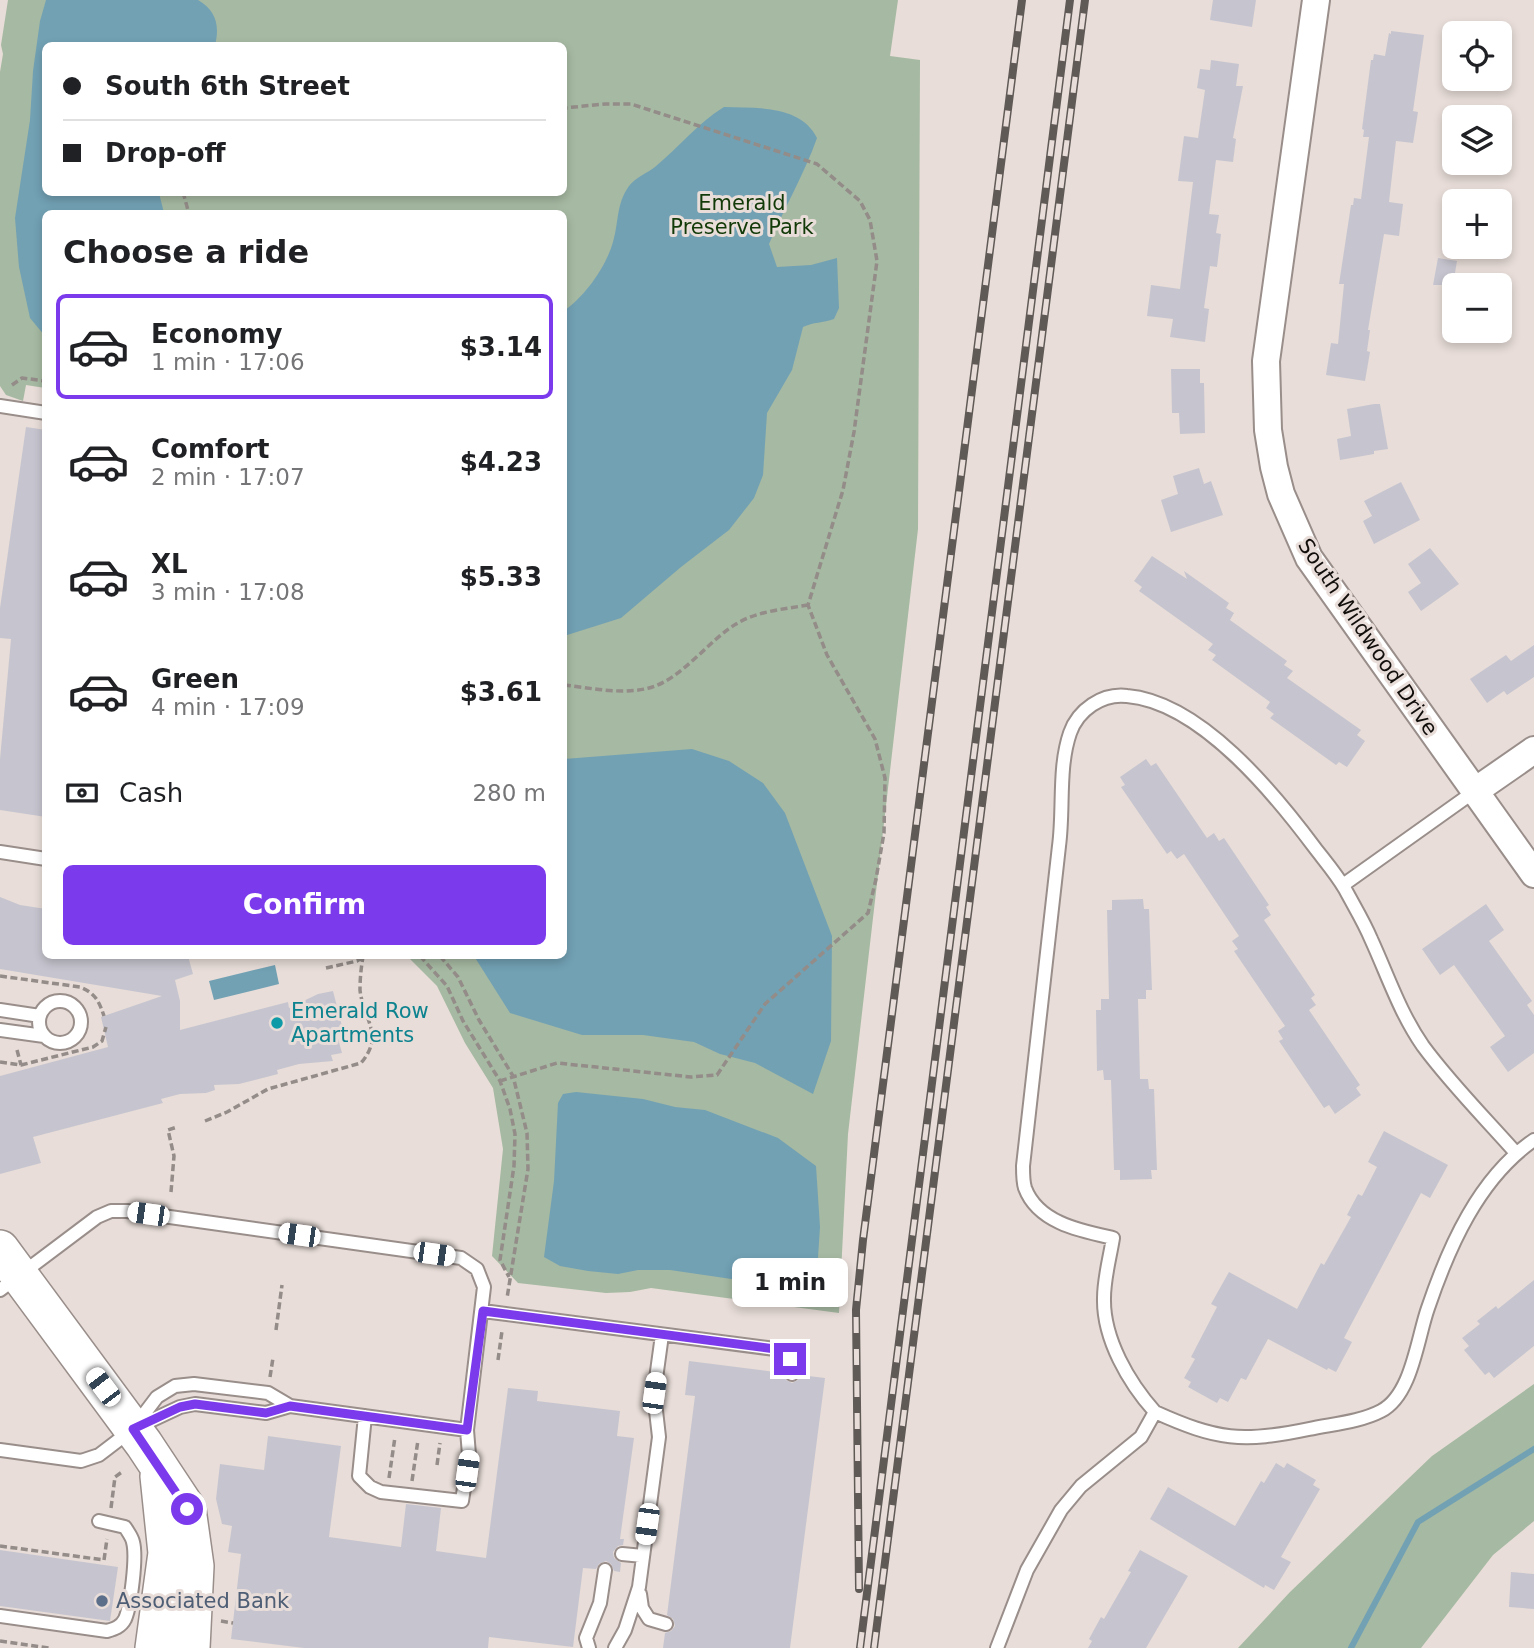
<!DOCTYPE html>
<html lang="en">
<head>
<meta charset="utf-8">
<style>
  :root { --surface:#fff; --page:#f2f2f2; --text:#202124; --muted:#757577; --line:#e0e0e0; --accent:#7c3aed }
  body { margin:0; font-family:"DejaVu Sans",sans-serif; background:var(--page); color:var(--text); height:100vh; display:flex; flex-direction:column; font-size:26px; white-space:nowrap }
  * { box-sizing:border-box; margin:0 }
  p { font-size:23px; color:var(--muted) }
  .icon { flex:none; width:38px; height:38px; fill:none; stroke:currentColor; stroke-width:2; stroke-linecap:round; stroke-linejoin:round }
  .map { position:relative; flex:1; overflow:hidden }
  .details { position:absolute; left:42px; top:210px; width:525px; height:749px; display:flex; flex-direction:column; background:var(--surface); border-radius:10px; box-shadow:0 4px 10px #0003 }
  .details>* { flex:none }
  .banner { position:absolute; left:42px; top:42px; width:525px; height:154px; border-radius:10px; box-shadow:0 4px 10px #0003; display:grid; align-content:center; height:154px; padding:0 21px; background:var(--surface) }
  .buttons { position:absolute; left:1442px; top:21px; display:grid; gap:14px }
  .buttons a { display:grid; place-items:center; width:70px; height:70px; border-radius:10px; background:var(--surface); box-shadow:0 4px 10px #0003; font-size:35px }
  .end { position:absolute; width:32px; height:32px; margin:-16px; border:9px solid #7c3aed; background:#fff; box-shadow:0 0 0 4px #fff }
  .from { border-radius:50% }
  .bubble { position:absolute; height:49px; border-radius:10px; background:var(--surface); box-shadow:0 4px 10px #0003; font-size:23px; font-weight:700; line-height:49px; text-align:center }
  .car { position:absolute; width:21px; height:42px; margin:-21px -10px; border-radius:9px; box-shadow:0 0 5px 2px #0007; background:linear-gradient(#fff 24%,#345 0 40%,#fff 0 76%,#345 0 86%,#fff 0) }
  .banner b { display:flex; align-items:center; gap:24px; height:66px; font-size:26px }
  .banner b+b { border-top:2px solid var(--line) }
  .banner i { width:18px; height:18px; background:var(--text) }
  ul { padding:0; list-style:none }
  li { display:flex; align-items:center; gap:21px; height:105px; margin:0 14px 10px; padding:0 7px; border:4px solid transparent; border-radius:10px }
  li div { flex:1 }
  li b { display:block; font-size:26px }
  li em { font-style:normal; font-weight:700 }
  li.on { border-color:var(--accent) }
  li>.icon { width:63px; height:63px; stroke-width:1.5 }
  h2 { padding:0 21px; font-size:32px; line-height:84px }
  .pay { display:flex; align-items:center; gap:18px; height:77px; padding:0 21px; font-size:26px }
  .pay p { margin-inline-start:auto }
  .button { display:flex; gap:14px; margin-top:auto; padding:14px 21px }
  .button a { flex:1; height:80px; border-radius:10px; background:var(--accent); color:#fff; font-size:28px; font-weight:700; line-height:80px; text-align:center }
  .map>svg:first-child { display:block }
  .green { fill:#a6b9a2; fill-rule:evenodd }
  .water { fill:#72a1b4 }
  .lines { fill:none; stroke-linecap:round; stroke-linejoin:round }
  .stream { stroke:#72a1b4; stroke-width:6 }
  .building { fill:#c6c5cf }
  .lane-casing { stroke:#998e8a; stroke-width:16 }
  .street-casing { stroke:#998e8a; stroke-width:30 }
  .secondary-casing { stroke:#998e8a; stroke-width:40 }
  .path { stroke:#938c88; stroke-width:3.5; stroke-dasharray:7 3.5; stroke-linecap:butt }
  .lane { stroke:#fff; stroke-width:12 }
  .street { stroke:#fff; stroke-width:26 }
  .secondary { stroke:#fff; stroke-width:37 }
  .rail-casing { stroke:#605a57; stroke-width:8 }
  .rail { stroke:#e8ddd8; stroke-width:5; stroke-dasharray:16; stroke-linecap:butt }
  .route { stroke:#7c3aed; stroke-width:9 }
  .culture-dot { fill:#0f9aa8; stroke:#e8ddd8; stroke-width:2.5 }
  .service-dot { fill:#5c6f8a; stroke:#e8ddd8; stroke-width:2.5 }
  .labels { text-anchor:middle; dominant-baseline:central; stroke-width:6; stroke-linejoin:round; paint-order:stroke }
  .park-label { font-size:21px; fill:#123a09; stroke:#e8ddd8 }
  .street-label { font-size:21px; fill:#110e0c; stroke:#e8ddd8 }
  .culture-label { font-size:21px; fill:#0d838f; stroke:#e8ddd8; text-anchor:start }
  .service-label { font-size:21px; fill:#4e5e75; stroke:#e8ddd8; text-anchor:start }
</style>
</head>
<body>
<div class="map">
<svg width="1534" height="1648" viewBox="0 0 1534 1648">
  <rect width="100%" height="100%" fill="#e8ddd8"/>
  <path class="green" d="M 8,0 L 898,0 L 890,56 L 920,60 L 918,529 L 848,1134 L 839,1313 L 651,1288 L 630,1292 L 606,1293 L 518,1283 L 492,1256 L 503,1149 L 493,1088 L 465,1043 L 437,986 L 407,956 L 564,956 L 564,214 L 46,214 L 45,388 L 26,385 L 23,401 L 6,395 L 0,386 L 0,72 L 3,54 L 1,45 ZM 46,46 L 564,46 L 564,192 L 46,192 Z
    M 1534,1384 L 1534,1521 L 1493,1555 L 1421,1648 L 1238,1648 L 1290,1592 L 1432,1456 Z"/>
  <path class="water" d="M 46,0 L 198,0 C 216,10 220,26 215,45 L 46,46 L 46,192 L 159,193 L 164,213 L 46,214 L 45,336 L 30,318 L 19,267 L 15,218 L 30,120 L 33,71 L 40,21 Z
    M 724,107 C 757,108 801,105 817,138 C 804,175 784,208 769,244 L 777,267 L 811,265 L 837,258 L 839,308 L 834,319 C 823,323 813,322 803,327 L 792,370 L 767,413 L 763,475 L 754,498 L 729,530 L 681,567 L 621,618 L 564,636 L 564,311 C 585,296 606,267 613,242 C 619,222 616,204 629,186 C 635,178 647,173 655,167 C 679,147 698,123 724,107 Z
    M 692,749 L 729,761 L 763,783 L 785,813 L 832,936 L 831,1041 L 813,1094 L 755,1063 L 720,1054 L 694,1042 L 643,1035 L 582,1035 L 510,1013 L 474,956 L 564,956 L 564,759 Z
    M 275,965 L 279,984 L 214,1000 L 209,981 Z
    M 576,1092 L 643,1099 L 675,1107 L 705,1110 L 778,1138 L 816,1166 L 820,1227 L 817,1273 L 813,1281 L 801,1289 L 670,1270 L 638,1270 L 618,1274 L 588,1271 L 560,1266 L 544,1257 L 554,1181 L 558,1103 L 563,1094 Z"/>
  <g class="lines">
    <path class="stream" d="M 1351,1648 L 1418,1522 L 1534,1449"/>
  </g>
  <path class="building" d="M 1213,0 L 1256,0 L 1252,27 L 1210,20 Z
    M 1391,31 L 1424,35 L 1413,111 L 1418,112 L 1413,143 L 1396,141 L 1389,202 L 1403,204 L 1399,236 L 1384,234 L 1368,330 L 1370,330 L 1367,351 L 1370,352 L 1365,381 L 1326,375 L 1331,343 L 1338,344 L 1344,284 L 1339,284 L 1351,205 L 1353,205 L 1354,198 L 1361,199 L 1369,137 L 1363,137 L 1364,130 L 1362,129 L 1371,60 L 1373,60 L 1374,54 L 1385,56 L 1389,33 L 1391,34 Z
    M 1211,60 L 1239,64 L 1236,86 L 1243,86 L 1233,138 L 1236,139 L 1233,162 L 1216,160 L 1209,214 L 1219,215 L 1216,233 L 1221,234 L 1217,267 L 1210,266 L 1204,308 L 1209,309 L 1205,342 L 1170,337 L 1173,319 L 1147,316 L 1151,285 L 1180,289 L 1193,182 L 1178,181 L 1184,136 L 1198,138 L 1205,90 L 1197,88 L 1200,69 L 1210,70 Z
    M 1438,258 L 1457,261 L 1453,285 L 1433,285 Z
    M 1171,369 L 1200,369 L 1200,383 L 1204,383 L 1205,433 L 1180,434 L 1179,413 L 1172,413 Z
    M 1374,404 L 1380,404 L 1388,449 L 1374,451 L 1374,454 L 1340,460 L 1337,439 L 1351,436 L 1347,409 Z
    M 26,427 L 46,430 L 46,817 L 0,810 L 0,759 L 11,639 L 0,638 L 0,608 Z
    M 1199,468 L 1204,484 L 1211,481 L 1223,515 L 1171,532 L 1161,500 L 1178,494 L 1173,476 Z
    M 1401,482 L 1420,520 L 1374,544 L 1363,521 L 1372,516 L 1364,501 Z
    M 1430,548 L 1459,584 L 1421,611 L 1408,592 L 1421,583 L 1408,564 Z
    M 1152,556 L 1187,579 L 1184,571 L 1229,603 L 1226,608 L 1234,613 L 1230,620 L 1287,661 L 1284,665 L 1293,671 L 1287,678 L 1361,730 L 1357,735 L 1365,741 L 1347,767 L 1339,762 L 1336,765 L 1270,718 L 1274,714 L 1266,708 L 1270,702 L 1212,660 L 1216,655 L 1208,650 L 1213,644 L 1139,591 L 1142,587 L 1134,581 Z
    M 1534,645 L 1534,677 L 1507,695 L 1504,691 L 1487,703 L 1470,679 L 1506,655 L 1511,661 Z
    M 1146,759 L 1151,766 L 1156,763 L 1207,838 L 1214,833 L 1219,841 L 1224,838 L 1269,905 L 1266,907 L 1271,915 L 1264,920 L 1315,995 L 1311,998 L 1316,1005 L 1309,1010 L 1360,1085 L 1356,1088 L 1361,1095 L 1335,1114 L 1329,1105 L 1324,1108 L 1279,1041 L 1283,1039 L 1278,1031 L 1285,1026 L 1234,951 L 1238,949 L 1232,941 L 1239,936 L 1184,854 L 1177,859 L 1171,851 L 1167,854 L 1121,787 L 1125,785 L 1120,777 Z
    M 0,897 L 20,905 L 46,909 L 46,956 L 188,956 L 193,974 L 175,980 L 180,1001 L 180,1030 L 288,1002 L 289,1008 L 318,994 L 333,991 L 342,1026 L 335,1028 L 342,1053 L 331,1055 L 333,1061 L 299,1064 L 277,1070 L 278,1074 L 239,1084 L 214,1085 L 215,1090 L 206,1093 L 180,1094 L 161,1099 L 163,1103 L 33,1137 L 41,1163 L 0,1174 L 0,1076 L 108,1047 L 101,1017 L 162,996 L 0,969 Z
    M 1143,899 L 1144,909 L 1149,909 L 1152,990 L 1146,990 L 1146,999 L 1138,999 L 1140,1079 L 1148,1079 L 1149,1089 L 1154,1089 L 1157,1170 L 1151,1170 L 1152,1179 L 1120,1180 L 1120,1170 L 1114,1170 L 1111,1080 L 1104,1080 L 1103,1070 L 1097,1071 L 1096,1010 L 1101,1010 L 1101,999 L 1109,999 L 1107,910 L 1112,910 L 1112,900 Z
    M 1486,904 L 1504,930 L 1489,941 L 1532,1001 L 1527,1005 L 1534,1015 L 1534,1053 L 1508,1072 L 1490,1047 L 1505,1036 L 1454,965 L 1440,975 L 1422,949 Z
    M 1384,1131 L 1448,1165 L 1430,1198 L 1421,1193 L 1344,1338 L 1352,1342 L 1336,1372 L 1328,1368 L 1327,1370 L 1268,1339 L 1246,1380 L 1241,1378 L 1228,1402 L 1220,1398 L 1217,1403 L 1188,1387 L 1191,1382 L 1184,1378 L 1195,1359 L 1191,1357 L 1217,1307 L 1211,1304 L 1229,1272 L 1297,1309 L 1321,1263 L 1324,1265 L 1351,1217 L 1347,1215 L 1358,1194 L 1362,1196 L 1377,1167 L 1368,1162 Z
    M 1534,1280 L 1534,1346 L 1494,1378 L 1489,1372 L 1485,1375 L 1464,1350 L 1469,1346 L 1462,1338 L 1480,1324 L 1477,1321 L 1496,1306 L 1498,1309 Z
    M 689,1361 L 783,1373 L 786,1380 L 792,1383 L 798,1380 L 800,1375 L 825,1378 L 790,1648 L 663,1648 L 665,1633 L 671,1631 L 675,1626 L 673,1619 L 667,1615 L 695,1396 L 685,1395 Z
    M 508,1388 L 538,1391 L 537,1401 L 620,1411 L 617,1436 L 634,1438 L 620,1539 L 624,1539 L 623,1545 L 618,1546 L 613,1552 L 614,1558 L 621,1563 L 620,1572 L 614,1571 L 611,1564 L 606,1561 L 599,1564 L 596,1569 L 583,1568 L 573,1647 L 489,1637 L 488,1648 L 304,1648 L 231,1639 L 241,1554 L 228,1552 L 232,1526 L 222,1524 L 216,1499 L 220,1464 L 264,1470 L 268,1436 L 341,1446 L 329,1537 L 401,1547 L 406,1504 L 441,1508 L 436,1551 L 486,1558 Z
    M 1276,1463 L 1284,1468 L 1287,1463 L 1316,1480 L 1313,1485 L 1320,1489 L 1281,1557 L 1291,1562 L 1274,1590 L 1265,1585 L 1264,1588 L 1150,1519 L 1168,1487 L 1235,1526 L 1261,1481 L 1264,1483 Z
    M 0,1550 L 118,1567 L 110,1621 L 0,1606 Z
    M 1140,1550 L 1188,1576 L 1146,1648 L 1088,1648 L 1092,1641 L 1089,1639 L 1101,1617 L 1104,1619 L 1131,1572 L 1128,1571 Z
    M 1511,1572 L 1534,1574 L 1534,1609 L 1509,1607 Z"/>
  <g class="lines">
    <g class="lane-casing">
      <path id="lane" d="M 0,406 L 46,413
        M 0,852 L 46,859
        M 1343,885 L 1475,791
        M39 1022a21 21 0 1 1 42 0a21 21 0 1 1-42 0Z
        M 0,1010 L 40,1016
        M 0,1030 L 44,1036
        M 0,1290 L 97,1217 L 111,1211 L 127,1211 L 461,1258 L 477,1269 L 484,1287 L 467,1430 L 469,1455 L 462,1501 L 381,1492 L 370,1487 L 359,1476 L 365,1416
        M 483,1311 L 775,1349 L 790,1359 L 792,1374
        M 290,1406 L 467,1430
        M 1155,1412 C 1129,1383 1103,1339 1104,1298 C 1104,1278 1110,1257 1113,1238 C 1081,1231 1038,1223 1025,1188 C 1023,1182 1023,1173 1023,1166 C 1035,1059 1047,953 1059,846 C 1064,809 1058,768 1070,733 C 1078,710 1102,693 1127,696 C 1200,702 1274,793 1315,848 C 1325,861 1337,875 1345,889 C 1354,906 1364,922 1371,939 C 1388,976 1400,1013 1423,1046 C 1451,1084 1485,1118 1516,1153
        M 0,1450 L 81,1461 L 99,1455 L 133,1429 L 180,1407 L 195,1404 L 266,1413 L 290,1406 L 268,1393 L 194,1384 L 175,1386 L 157,1397 L 135,1426
        M 622,1554 L 643,1556
        M 640,1594 L 642,1608 L 649,1619 L 666,1624
        M 0,1616 L 107,1631 C 114,1629 121,1627 125,1619 C 131,1605 137,1557 133,1542 C 132,1537 128,1532 125,1527 L 99,1521
        M 589,1648 L 586,1638 L 600,1603 L 605,1570
        M 615,1648 L 625,1630 L 639,1587 L 659,1437 L 654,1393 L 662,1335
        M 997,1648 L 1027,1570 L 1061,1510 L 1081,1486 L 1141,1437 L 1155,1412 C 1217,1440 1242,1443 1309,1429 C 1332,1424 1360,1422 1381,1411 C 1412,1395 1417,1339 1428,1308 C 1449,1246 1479,1178 1534,1140"/>
    </g>
    <g class="street-casing">
      <path id="street" d="M 1316,0 L 1266,361 L 1268,430 L 1274,467 L 1281,494 L 1309,558 L 1534,874
        M 1475,791 L 1534,750"/>
    </g>
    <g class="secondary-casing">
      <path id="secondary" d="M 0,1249 L 144,1444 L 187,1509 L 195,1566 L 191,1648
        M 154,1648 L 167,1553 L 159,1476"/>
    </g>
    <path class="path" d="M 183,192 L 189,214
      M 12,385 L 22,378 L 46,381
      M 564,685 C 591,688 622,695 649,688 C 681,680 708,641 736,624 C 757,611 785,609 808,605
      M 420,956 L 447,986 L 463,1021 L 500,1081 L 510,1109 L 515,1134 L 514,1166 L 500,1260 L 509,1277
      M 440,956 L 458,977 L 479,1020 L 513,1076 L 527,1133 L 528,1169 L 507,1298
      M 326,968 L 357,961 L 363,957
      M 0,976 L 80,987 C 95,993 99,1001 104,1016
      M 17,1050 L 21,1065
      M 0,1062 L 21,1065 L 93,1047 L 102,1041 L 106,1027
      M 500,1081 L 557,1063 L 691,1077 L 717,1075 L 765,1004 L 868,913 L 876,879 L 884,833 L 885,778 L 875,739 L 827,655 L 808,605 L 843,490 L 854,432 L 877,261 L 870,220 L 860,201 L 817,164 L 631,104 L 605,104 L 564,108
      M 205,1121 L 227,1112 L 268,1089 L 361,1063 C 385,1035 363,1019 360,990 C 360,979 361,968 363,957
      M 171,1192 L 174,1156 L 168,1130 L 177,1127
      M 276,1330 L 282,1285
      M 498,1360 L 502,1331
      M 270,1377 L 273,1358
      M 437,1465 L 440,1443
      M 389,1478 L 395,1437
      M 412,1481 L 418,1440
      M 111,1508 L 115,1477 L 122,1472
      M 0,1546 L 104,1560 L 107,1539
      M 221,1621 L 233,1623
      M 0,1641 L 49,1648"/>
    <use href="#lane" class="lane"/>
    <use href="#street" class="street"/>
    <use href="#secondary" class="secondary"/>
    <g class="rail-casing">
      <path id="rail" d="M 859,1589 L 856,1310 L 863,1240 L 1022,0
        M 860,1648 L 1070,0
        M 874,1648 L 1085,0"/>
    </g>
    <use href="#rail" class="rail"/>
  </g>
  <g class="lines">
    <path class="route" d="M 187,1509 L 133,1429 L 180,1407 L 195,1404 L 266,1413 L 290,1406 L 467,1430 L 483,1311 L 775,1349 L 790,1359"/>
  </g>
  <circle class="culture-dot" cx="277" cy="1023" r="7"/>
  <circle class="service-dot" cx="102" cy="1601" r="7"/>
  <g class="labels">
    <g class="park-label">
      <text x="742" y="203">Emerald<tspan x="742" dy="24">Preserve Park</tspan></text>
    </g>
    <g class="street-label">
      <text transform="translate(1368 637) rotate(56)">South Wildwood Drive</text>
    </g>
    <g class="culture-label">
      <text x="291" y="1011">Emerald Row<tspan x="291" dy="24">Apartments</tspan></text>
    </g>
    <g class="service-label">
      <text x="116" y="1601">Associated Bank</text>
    </g>
  </g>
</svg>
<div class="buttons">
<a><svg class="icon" aria-label="locate" viewBox="0 0 24 24"><circle cx="12" cy="12" r="6"/><path d="M12 2v4M12 18v4M2 12h4M18 12h4"/></svg></a>
<a><svg class="icon" aria-label="layers" viewBox="0 0 24 24"><path d="M12 4l9 5-9 5-9-5zM3 14l9 5 9-5"/></svg></a>
<a>+</a>
<a>−</a>
</div>
<i class="end from" style="left:187px;top:1509px"></i>
<i class="end" style="left:790px;top:1359px"></i>
<div class="bubble" style="left:732px;top:1258px;width:116px">1 min</div>
<i class="car" style="left:148px;top:1214px;rotate:278deg"></i>
<i class="car" style="left:299px;top:1235px;rotate:278deg"></i>
<i class="car" style="left:434px;top:1254px;rotate:98deg"></i>
<i class="car" style="left:103px;top:1387px;rotate:323deg"></i>
<i class="car" style="left:654px;top:1393px;rotate:8deg"></i>
<i class="car" style="left:467px;top:1471px;rotate:8deg"></i>
<i class="car" style="left:647px;top:1524px;rotate:188deg"></i>
<div class="banner">
<b><i class="from"></i>South 6th Street</b>
<b><i></i>Drop-off</b>
</div>
<section class="details">
<h2>Choose a ride</h2>
<ul>
<li class="on"><svg class="icon" aria-label="car" viewBox="0 0 24 24"><path d="M5 17H2v-5l4-1 3-4h7l3 4 3 1v5h-3M9 17h6M6 11h13"/><circle cx="7" cy="17" r="2"/><circle cx="17" cy="17" r="2"/></svg><div><b>Economy</b><p>1 min · 17:06</p></div><em>$3.14</em></li>
<li><svg class="icon" aria-label="car" viewBox="0 0 24 24"><path d="M5 17H2v-5l4-1 3-4h7l3 4 3 1v5h-3M9 17h6M6 11h13"/><circle cx="7" cy="17" r="2"/><circle cx="17" cy="17" r="2"/></svg><div><b>Comfort</b><p>2 min · 17:07</p></div><em>$4.23</em></li>
<li><svg class="icon" aria-label="car" viewBox="0 0 24 24"><path d="M5 17H2v-5l4-1 3-4h7l3 4 3 1v5h-3M9 17h6M6 11h13"/><circle cx="7" cy="17" r="2"/><circle cx="17" cy="17" r="2"/></svg><div><b>XL</b><p>3 min · 17:08</p></div><em>$5.33</em></li>
<li><svg class="icon" aria-label="car" viewBox="0 0 24 24"><path d="M5 17H2v-5l4-1 3-4h7l3 4 3 1v5h-3M9 17h6M6 11h13"/><circle cx="7" cy="17" r="2"/><circle cx="17" cy="17" r="2"/></svg><div><b>Green</b><p>4 min · 17:09</p></div><em>$3.61</em></li>
</ul>
<div class="pay"><svg class="icon" aria-label="cash" viewBox="0 0 24 24"><path d="M3 7h18v10H3z"/><circle cx="12" cy="12" r="2"/></svg>Cash<p>280 m</p></div>
<div class="button"><a>Confirm</a></div>
</section>
</div>
</body>
</html>
